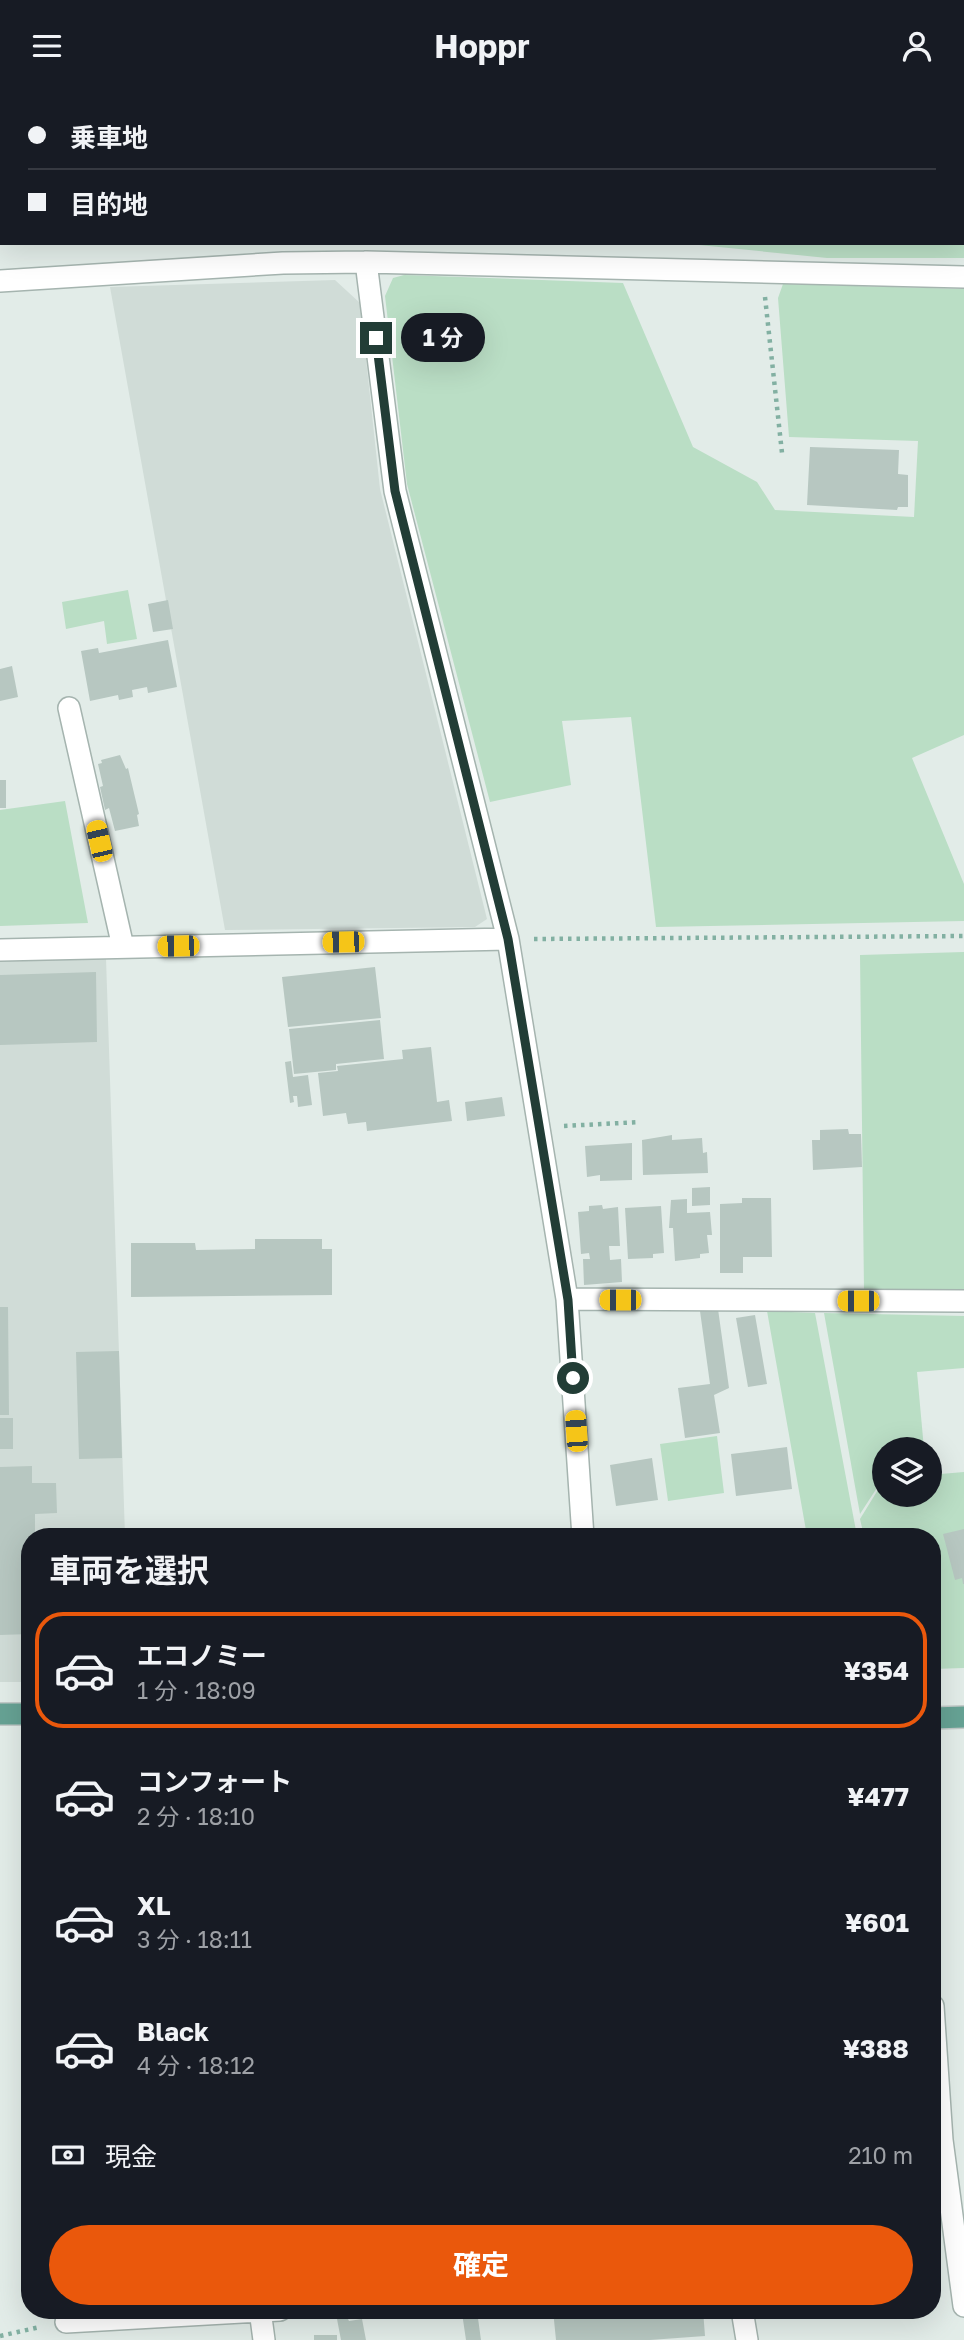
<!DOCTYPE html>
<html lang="ja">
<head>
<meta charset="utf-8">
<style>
  :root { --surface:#171b24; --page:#20242c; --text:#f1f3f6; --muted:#9ea1a6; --line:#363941; --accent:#ea580c }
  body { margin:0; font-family:"Golos Text","Noto Sans JP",sans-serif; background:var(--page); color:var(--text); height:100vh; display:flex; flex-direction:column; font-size:26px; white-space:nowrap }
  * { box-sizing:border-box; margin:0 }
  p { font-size:23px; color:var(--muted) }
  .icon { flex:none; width:38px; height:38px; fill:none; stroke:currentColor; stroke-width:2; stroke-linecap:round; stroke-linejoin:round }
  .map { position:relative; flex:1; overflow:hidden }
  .sheet { position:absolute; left:21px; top:1437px; width:920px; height:791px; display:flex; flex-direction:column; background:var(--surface); border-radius:28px; box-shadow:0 7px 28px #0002 }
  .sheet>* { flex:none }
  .hud { position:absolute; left:0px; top:0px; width:964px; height:154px; box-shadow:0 7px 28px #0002; display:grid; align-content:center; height:154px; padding:0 28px; background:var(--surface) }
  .tools { position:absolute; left:872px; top:1346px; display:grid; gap:14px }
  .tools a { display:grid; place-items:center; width:70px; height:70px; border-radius:50%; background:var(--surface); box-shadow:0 7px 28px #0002; font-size:35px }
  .end { position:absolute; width:32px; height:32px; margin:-16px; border:9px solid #223d36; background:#fff; box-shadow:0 0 0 4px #fff }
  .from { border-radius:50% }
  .bubble { position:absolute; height:49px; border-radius:24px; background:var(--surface); box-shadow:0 7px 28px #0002; font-size:23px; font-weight:700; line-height:49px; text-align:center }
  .car { position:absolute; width:21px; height:42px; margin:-21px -10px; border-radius:9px; box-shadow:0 0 5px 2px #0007; background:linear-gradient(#f5c518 24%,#345 0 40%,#f5c518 0 76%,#345 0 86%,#f5c518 0) }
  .hud b { display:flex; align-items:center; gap:24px; height:66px; font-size:26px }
  .hud b+b { border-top:2px solid var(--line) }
  .hud i { width:18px; height:18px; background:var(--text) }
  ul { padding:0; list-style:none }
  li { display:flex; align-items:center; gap:21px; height:116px; margin:0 14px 10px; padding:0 14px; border:4px solid transparent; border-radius:28px }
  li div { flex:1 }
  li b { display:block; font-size:26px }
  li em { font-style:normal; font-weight:700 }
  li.on { border-color:var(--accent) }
  li>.icon { width:63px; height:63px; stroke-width:1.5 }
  h2 { padding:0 28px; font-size:32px; line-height:84px }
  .pay { display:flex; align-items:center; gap:18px; height:77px; padding:0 28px; font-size:26px }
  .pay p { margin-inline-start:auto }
  .primary-button { display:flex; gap:14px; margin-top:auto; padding:14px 28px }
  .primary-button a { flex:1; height:80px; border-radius:42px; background:var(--accent); color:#fff; font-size:28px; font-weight:700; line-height:80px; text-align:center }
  header { display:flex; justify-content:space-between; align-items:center; height:91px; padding:0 28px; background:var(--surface); font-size:32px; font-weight:700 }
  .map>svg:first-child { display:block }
  .built { fill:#d0dcd7 }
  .green { fill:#badec5 }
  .building { fill:#b7c7c1 }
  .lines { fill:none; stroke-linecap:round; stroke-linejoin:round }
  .minor-casing { stroke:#a5b4af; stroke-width:24 }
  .primary-casing { stroke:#c1c9c7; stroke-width:24 }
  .path { stroke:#82b0a2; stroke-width:4.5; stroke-dasharray:3.5 5; stroke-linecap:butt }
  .minor { stroke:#fff; stroke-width:21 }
  .primary { stroke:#66a294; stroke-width:21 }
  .route { stroke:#223d36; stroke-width:9 }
</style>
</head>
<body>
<header><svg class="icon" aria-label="menu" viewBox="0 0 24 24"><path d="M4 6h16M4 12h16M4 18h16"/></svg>Hoppr<svg class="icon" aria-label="person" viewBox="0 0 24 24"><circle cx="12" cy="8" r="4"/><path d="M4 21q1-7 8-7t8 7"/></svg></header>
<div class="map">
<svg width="964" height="2249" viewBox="0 0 964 2249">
  <rect width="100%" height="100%" fill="#e2ece8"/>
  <path class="built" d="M 335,189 L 360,212 L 380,398 L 487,828 L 475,836 L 225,839 L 110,196 Z
    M 106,867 L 125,1445 L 30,1446 L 30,1591 L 0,1591 L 0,870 Z"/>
  <path class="green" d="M 955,0 L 964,0 L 964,167 L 827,167 L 689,153 L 577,154 L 577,152 L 962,152 L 962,2 L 952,2 Z
    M 404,184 L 623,192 L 693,356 L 757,391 L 775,419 L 914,426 L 918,350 L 789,346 L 778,207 L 783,193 L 964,198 L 964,644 L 912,667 L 964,793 L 964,830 L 656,836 L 631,626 L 562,630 L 571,694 L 490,711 L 407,393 L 385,205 L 393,187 Z
    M 128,499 L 137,548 L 107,553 L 104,530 L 66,538 L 62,511 Z
    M 65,710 L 88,832 L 0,835 L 0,719 Z
    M 964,861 L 964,1200 L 864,1200 L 860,864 Z
    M 767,1220 L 815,1222 L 857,1445 L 807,1445 Z
    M 824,1222 L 964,1225 L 964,1277 L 917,1281 L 924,1358 L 884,1358 L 884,1386 L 860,1423 Z
    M 717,1345 L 724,1402 L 668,1410 L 660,1353 Z
    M 964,1381 L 964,1577 L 933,1578 L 933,1446 L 864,1445 L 860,1428 L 884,1389 L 884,1404 L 929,1404 L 929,1384 Z"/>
  <path class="building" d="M 810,356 L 899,359 L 898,383 L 908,384 L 908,416 L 898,416 L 897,419 L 807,414 Z
    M 168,509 L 173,538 L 153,541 L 148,513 Z
    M 168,549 L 177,596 L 148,602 L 147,596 L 132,599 L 133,606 L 119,609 L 118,604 L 90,610 L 81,560 L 98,557 L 99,562 Z
    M 12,575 L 18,606 L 0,610 L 0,578 Z
    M 120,664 L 126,678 L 128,677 L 139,723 L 137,724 L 139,735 L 115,740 L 109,717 L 105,719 L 100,696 L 103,695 L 98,673 L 102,672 L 101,669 Z
    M 0,689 L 6,689 L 6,717 L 0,717 Z
    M 375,876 L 381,927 L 288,936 L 282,886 Z
    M 96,881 L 97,951 L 0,954 L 0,884 Z
    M 380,929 L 384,968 L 336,973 L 336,979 L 294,983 L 289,938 Z
    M 431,956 L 437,1011 L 449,1009 L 452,1030 L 367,1040 L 366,1031 L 348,1033 L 346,1022 L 323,1025 L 318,982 L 338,980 L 337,975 L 403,968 L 402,959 Z
    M 291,970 L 293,986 L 308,984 L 312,1014 L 298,1016 L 297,1005 L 293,1005 L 294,1011 L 290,1012 L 285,971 Z
    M 502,1006 L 505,1025 L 467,1030 L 465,1011 Z
    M 848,1038 L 849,1043 L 861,1043 L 862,1076 L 813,1079 L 812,1049 L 820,1049 L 820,1039 Z
    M 672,1044 L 672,1049 L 702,1047 L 703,1062 L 707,1061 L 708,1082 L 643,1084 L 642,1049 Z
    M 632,1052 L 632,1089 L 600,1090 L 600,1084 L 587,1086 L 585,1055 Z
    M 710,1096 L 710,1114 L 692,1115 L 692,1097 Z
    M 742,1107 L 771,1107 L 772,1166 L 743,1166 L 743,1182 L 720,1182 L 720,1113 L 742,1112 Z
    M 687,1108 L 687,1122 L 710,1121 L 712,1144 L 707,1144 L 709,1162 L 700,1163 L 700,1167 L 675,1170 L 673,1137 L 669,1137 L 671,1109 Z
    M 602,1114 L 603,1118 L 618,1116 L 620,1155 L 609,1155 L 610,1169 L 621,1168 L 622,1191 L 584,1194 L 583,1168 L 590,1168 L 589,1162 L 581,1163 L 578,1121 L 589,1120 L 589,1115 Z
    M 661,1115 L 664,1162 L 653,1163 L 653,1167 L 628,1168 L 625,1117 Z
    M 255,1148 L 322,1148 L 322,1158 L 332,1158 L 332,1204 L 131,1206 L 131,1152 L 195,1152 L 196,1159 L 255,1158 Z
    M 0,1216 L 8,1216 L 9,1324 L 0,1324 Z
    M 718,1218 L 729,1297 L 714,1304 L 720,1342 L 685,1347 L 678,1297 L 710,1293 L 700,1220 Z
    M 755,1224 L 767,1293 L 748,1296 L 736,1227 Z
    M 119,1260 L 122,1367 L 79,1368 L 76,1261 Z
    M 0,1327 L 13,1327 L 13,1358 L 0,1358 Z
    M 787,1356 L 792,1398 L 736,1405 L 731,1363 Z
    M 652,1367 L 658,1409 L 616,1415 L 610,1374 Z
    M 32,1375 L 32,1392 L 56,1392 L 57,1422 L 35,1423 L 35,1446 L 30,1446 L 30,1543 L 0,1544 L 0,1376 Z
    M 964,1438 L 964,1493 L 963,1493 L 962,1487 L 955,1489 L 943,1443 Z
    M 553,2219 L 703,2219 L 705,2245 L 650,2249 L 556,2249 Z
    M 477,2220 L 481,2249 L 466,2249 L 462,2222 Z
    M 347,2226 L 349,2230 L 362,2228 L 366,2249 L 341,2249 L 337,2228 Z
    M 314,2244 L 337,2244 L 337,2249 L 314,2249 Z"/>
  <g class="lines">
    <g class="minor-casing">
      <path id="minor" d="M 269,0 L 269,2
        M 366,171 L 395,400 L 508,848 L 567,1208 L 583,1446
        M 0,190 L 283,172 L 366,171 L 964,186
        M 69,617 L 123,856
        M 0,859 L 508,848
        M 567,1208 L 964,1210
        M 933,1915 L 942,2049 L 964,2215
        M 260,2219 L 264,2249
        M 742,2219 L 747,2249
        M 66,2231 L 280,2219"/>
    </g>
    <g class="primary-casing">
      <path id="primary" d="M 0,1623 L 30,1623
        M 933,1627 L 964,1626"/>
    </g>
    <path class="path" d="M 765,206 L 782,362
      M 534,848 L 964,845
      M 564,1035 L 640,1031
      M 0,2245 L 40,2236"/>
    <use href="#minor" class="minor"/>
    <use href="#primary" class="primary"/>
  </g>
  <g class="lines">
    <path class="route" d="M 376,247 L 395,400 L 508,848 L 568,1209 L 573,1287"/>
  </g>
</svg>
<div class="tools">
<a><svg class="icon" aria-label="layers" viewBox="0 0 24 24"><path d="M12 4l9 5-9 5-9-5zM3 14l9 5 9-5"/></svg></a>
</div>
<i class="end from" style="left:573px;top:1287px"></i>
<i class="end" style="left:376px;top:247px"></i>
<div class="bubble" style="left:401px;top:222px;width:84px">1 分</div>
<i class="car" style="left:99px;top:750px;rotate:347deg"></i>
<i class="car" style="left:343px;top:851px;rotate:269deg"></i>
<i class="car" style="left:178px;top:855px;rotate:269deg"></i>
<i class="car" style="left:620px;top:1209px;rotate:270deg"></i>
<i class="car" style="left:858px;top:1210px;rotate:270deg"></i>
<i class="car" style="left:576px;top:1340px;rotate:356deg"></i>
<div class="hud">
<b><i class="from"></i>乗車地</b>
<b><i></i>目的地</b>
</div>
<section class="sheet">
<h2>車両を選択</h2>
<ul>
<li class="on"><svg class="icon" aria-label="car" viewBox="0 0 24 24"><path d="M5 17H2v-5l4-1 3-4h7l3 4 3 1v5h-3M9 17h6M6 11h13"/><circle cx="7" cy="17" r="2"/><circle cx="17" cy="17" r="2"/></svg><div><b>エコノミー</b><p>1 分 · 18:09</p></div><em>¥354</em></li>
<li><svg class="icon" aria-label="car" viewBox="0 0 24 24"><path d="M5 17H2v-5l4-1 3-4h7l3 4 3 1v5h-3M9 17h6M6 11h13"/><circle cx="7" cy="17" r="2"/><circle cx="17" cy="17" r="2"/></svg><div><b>コンフォート</b><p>2 分 · 18:10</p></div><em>¥477</em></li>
<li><svg class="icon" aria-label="car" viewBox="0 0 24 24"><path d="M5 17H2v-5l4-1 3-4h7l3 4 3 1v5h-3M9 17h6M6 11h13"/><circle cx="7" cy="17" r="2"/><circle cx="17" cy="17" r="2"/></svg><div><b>XL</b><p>3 分 · 18:11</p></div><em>¥601</em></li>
<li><svg class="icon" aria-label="car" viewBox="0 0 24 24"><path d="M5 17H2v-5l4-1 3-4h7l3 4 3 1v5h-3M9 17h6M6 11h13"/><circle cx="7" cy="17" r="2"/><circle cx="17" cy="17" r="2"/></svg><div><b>Black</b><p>4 分 · 18:12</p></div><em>¥388</em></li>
</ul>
<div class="pay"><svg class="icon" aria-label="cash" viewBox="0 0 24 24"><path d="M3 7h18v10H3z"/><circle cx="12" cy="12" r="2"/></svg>現金<p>210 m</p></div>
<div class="primary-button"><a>確定</a></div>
</section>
</div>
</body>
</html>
